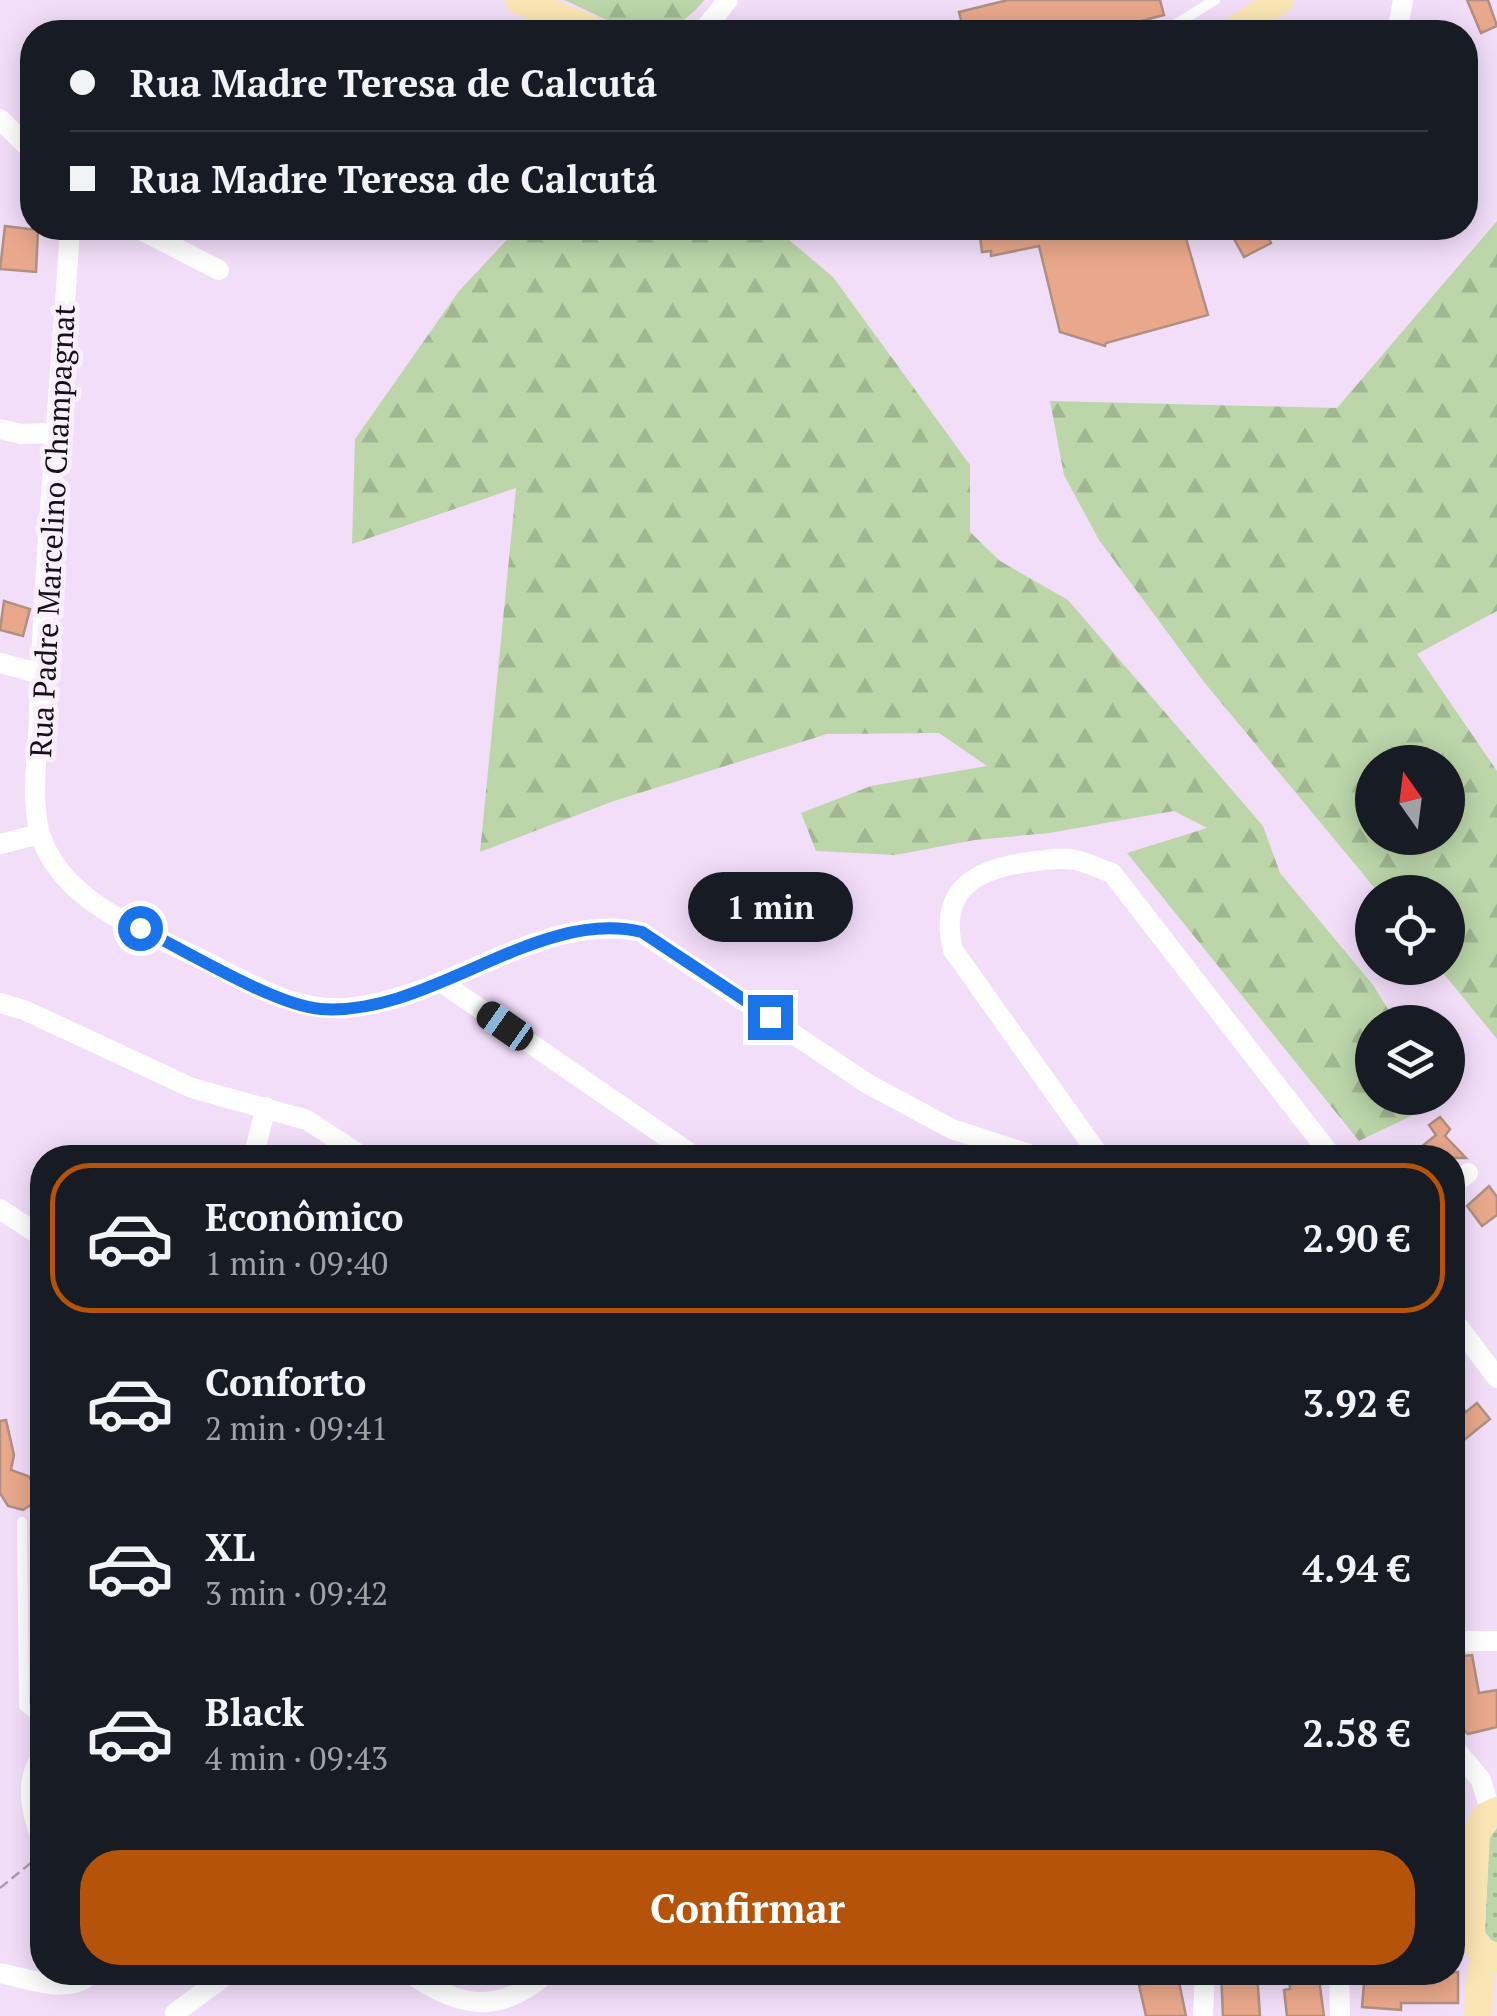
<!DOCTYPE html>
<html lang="pt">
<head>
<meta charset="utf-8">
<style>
  :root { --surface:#171b24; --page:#242831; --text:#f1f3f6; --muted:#9ea1a6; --line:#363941; --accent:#b45309 }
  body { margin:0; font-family:"PT Serif",serif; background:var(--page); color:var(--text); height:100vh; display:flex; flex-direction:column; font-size:38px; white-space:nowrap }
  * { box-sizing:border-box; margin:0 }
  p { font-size:32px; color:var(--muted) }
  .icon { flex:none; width:55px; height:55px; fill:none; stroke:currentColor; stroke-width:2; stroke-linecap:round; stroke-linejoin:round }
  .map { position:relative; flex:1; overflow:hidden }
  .details { position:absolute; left:30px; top:1145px; width:1435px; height:840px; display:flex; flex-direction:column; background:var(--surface); border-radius:40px; box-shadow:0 5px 25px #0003 }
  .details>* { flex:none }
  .top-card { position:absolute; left:20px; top:20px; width:1458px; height:220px; border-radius:40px; box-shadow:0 5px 25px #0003; display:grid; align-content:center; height:220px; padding:0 50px; background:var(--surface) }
  .needle { width:65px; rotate:346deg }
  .buttons { position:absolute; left:1355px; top:745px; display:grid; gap:20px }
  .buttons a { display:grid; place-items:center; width:110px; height:110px; border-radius:50%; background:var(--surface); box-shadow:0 5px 25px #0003; font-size:50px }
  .end { position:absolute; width:45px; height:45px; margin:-22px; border:12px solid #1a73e8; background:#fff; box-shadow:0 0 0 5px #fff }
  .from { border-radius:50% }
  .bubble { position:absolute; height:70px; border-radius:35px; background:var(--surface); box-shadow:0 5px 25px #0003; font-size:32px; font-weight:800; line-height:70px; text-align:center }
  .car { position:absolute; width:30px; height:60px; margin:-30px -15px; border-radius:12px; box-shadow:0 0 8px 2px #0007; background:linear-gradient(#222 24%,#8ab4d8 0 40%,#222 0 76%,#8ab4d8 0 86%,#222 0) }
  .top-card b { display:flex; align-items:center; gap:35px; height:95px; font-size:38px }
  .top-card b+b { border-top:2px solid var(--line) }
  .top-card i { width:25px; height:25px; background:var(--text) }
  ul { padding:18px 0 0; list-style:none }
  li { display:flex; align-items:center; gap:30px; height:150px; margin:0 20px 15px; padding:0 30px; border:5px solid transparent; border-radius:40px }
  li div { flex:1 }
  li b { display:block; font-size:38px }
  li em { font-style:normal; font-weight:800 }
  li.current { border-color:var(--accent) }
  li>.icon { width:90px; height:90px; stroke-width:1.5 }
  .primary-button { display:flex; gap:20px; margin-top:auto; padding:20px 50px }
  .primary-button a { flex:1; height:115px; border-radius:40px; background:var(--accent); color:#fff; font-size:40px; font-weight:800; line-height:115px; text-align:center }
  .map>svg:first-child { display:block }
  .grass { fill:url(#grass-dots) }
  .forest { fill:url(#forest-firs); fill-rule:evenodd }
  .building { fill:#e9a88b; stroke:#af9082; stroke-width:2.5 }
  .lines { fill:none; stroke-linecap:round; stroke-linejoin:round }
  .path { stroke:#ac9bb1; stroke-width:2.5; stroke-dasharray:10 5; stroke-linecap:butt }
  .lane { stroke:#fff; stroke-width:10 }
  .street { stroke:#fff; stroke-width:20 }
  .secondary { stroke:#fae5b4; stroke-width:28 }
  .route { stroke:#1a73e8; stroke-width:12 }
  .labels { text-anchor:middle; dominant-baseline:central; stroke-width:10; stroke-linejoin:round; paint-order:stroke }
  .street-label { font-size:30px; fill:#17101a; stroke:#f9f0fc }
</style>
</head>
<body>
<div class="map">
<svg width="1497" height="2016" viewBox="0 0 1497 2016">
  <defs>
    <pattern id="grass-dots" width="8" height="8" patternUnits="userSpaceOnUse" patternTransform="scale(2.5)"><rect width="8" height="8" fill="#bcd6aa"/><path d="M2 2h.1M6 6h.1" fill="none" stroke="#a1b792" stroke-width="1.8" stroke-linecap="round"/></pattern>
    <pattern id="forest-firs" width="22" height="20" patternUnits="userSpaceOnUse" patternTransform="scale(2.5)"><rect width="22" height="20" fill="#bcd6aa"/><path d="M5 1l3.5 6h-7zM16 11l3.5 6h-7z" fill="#a1b792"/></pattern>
  </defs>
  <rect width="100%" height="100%" fill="#f3defa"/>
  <path class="grass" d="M 1497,1828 L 1497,1947 L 1485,1932 L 1489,1839 Z"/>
  <path class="forest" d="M 564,0 L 704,0 C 658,57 618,23 564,0 Z
    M 1497,221 L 1497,611 L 1417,654 L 1497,771 L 1497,1039 L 1439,968 L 1448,968 L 1448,892 L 1378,892 L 1204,682 L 1099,540 L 1064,475 L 1050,401 L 1337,408 ZM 1372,762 L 1448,762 L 1448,838 L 1372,838 Z
    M 518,228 L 775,228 L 833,277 L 970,465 L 970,532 L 1000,561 L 1068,600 L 1263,826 L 1280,873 L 1373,985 L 1396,1022 L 1372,1022 L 1372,1098 L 1440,1098 L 1442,1101 L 1359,1141 L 1127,853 L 1207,828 L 1174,811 L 1049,833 L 975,840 L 895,855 L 816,851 L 801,813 L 871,786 L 987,766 L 939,733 L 827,734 L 614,801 L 480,852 L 516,488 L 352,544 L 355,439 L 459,291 Z"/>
  <path class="building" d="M 1008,0 L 1160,0 L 1164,15 L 1126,25 L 1128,32 L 964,32 L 959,12 Z
    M 1467,0 L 1488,0 L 1497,26 L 1481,33 Z
    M 5,226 L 38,230 L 36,272 L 0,269 Z
    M 979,228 L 1183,228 L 1208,315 L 1106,343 L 1105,346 L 1060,332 L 1039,246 L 991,256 L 991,251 L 982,252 Z
    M 1228,228 L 1264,228 L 1271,243 L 1244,257 Z
    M 4,601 L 30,609 L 23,636 L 0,630 Z
    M 1440,1117 L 1450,1129 L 1445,1136 L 1466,1158 L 1428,1158 L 1420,1148 L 1436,1135 L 1429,1125 Z
    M 1489,1186 L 1497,1197 L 1497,1215 L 1482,1226 L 1467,1206 Z
    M 1452,1395 L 1466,1412 L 1477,1403 L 1490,1419 L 1459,1444 L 1452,1436 Z
    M 6,1420 L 14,1455 L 11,1470 L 28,1476 L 37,1485 L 34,1503 L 23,1510 L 8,1506 L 0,1493 L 0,1421 Z
    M 1472,1655 L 1479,1693 L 1497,1690 L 1497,1727 L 1468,1734 L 1459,1725 L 1452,1698 L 1452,1657 Z
    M 1221,1972 L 1257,1972 L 1260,2016 L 1223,2016 Z
    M 1289,1972 L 1318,1972 L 1324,2016 L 1287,2016 L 1284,1990 L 1290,1989 Z
    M 1365,1972 L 1419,1976 L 1419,1972 L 1458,1972 L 1458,2003 L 1401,2003 L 1401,2010 L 1362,2007 Z
    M 1178,1977 L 1186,2016 L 1146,2016 L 1139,1985 Z"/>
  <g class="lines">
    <path class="path" d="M 0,1888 L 37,1858"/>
    <path class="lane" d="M 1163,32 L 1215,0
      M 22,1522 L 24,1706 L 42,1721"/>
    <path class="street" d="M 702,32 L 728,0
      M 1397,32 L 1403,0
      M 0,119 L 32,151
      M 70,228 C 60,390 44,554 39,717 C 38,756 28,808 44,845 C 72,906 142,930 199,958 C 246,981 292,1012 346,1008 C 445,1001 545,909 641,932 L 868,1084 L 952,1129 L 1041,1158
      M 137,228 L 219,270
      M 0,429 L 21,434 L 57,433
      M 0,663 L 41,674
      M 0,844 L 40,834
      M 441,982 L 697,1158
      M 0,1003 L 24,1010 L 192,1088 L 307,1120 L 365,1158
      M 253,1158 L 266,1107
      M 1061,1158 L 1097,1152
      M 1101,1158 L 953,950 C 938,889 976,869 1029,862 C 1045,860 1060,857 1076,860 C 1088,863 1100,869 1112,873 L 1333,1158
      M 1452,1185 L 1468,1173
      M 0,1209 L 42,1237
      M 1452,1318 L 1497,1378
      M 1452,1641 L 1497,1641
      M 1452,1745 L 1481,1780 L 1491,1813
      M 42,1756 C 24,1780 31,1814 42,1840
      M 408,1972 C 458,2008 500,2016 548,1972
      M 1339,1972 L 1340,2016
      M 0,1973 C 26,1978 73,1997 92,1972
      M 175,2013 L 221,1979 L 225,1972
      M 1203,2016 L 1205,1972"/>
    <path class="secondary" d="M 519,0 L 597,32
      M 1232,32 L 1280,0
      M 1497,1811 L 1485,1817 L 1476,1834 L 1471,1928 C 1472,1947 1480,1952 1497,1957
      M 1478,2016 L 1481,1971 L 1489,1955"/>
  </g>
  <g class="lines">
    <path class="route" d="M 140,928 C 184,950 276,1006 321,1009 C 431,1017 536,907 642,932 L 770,1017"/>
  </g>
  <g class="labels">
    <g class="street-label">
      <text transform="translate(52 531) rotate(-87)">Rua Padre Marcelino Champagnat</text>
    </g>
  </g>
</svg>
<div class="buttons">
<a><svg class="needle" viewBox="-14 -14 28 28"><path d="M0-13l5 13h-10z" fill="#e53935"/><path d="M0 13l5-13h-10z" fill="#9ea1a6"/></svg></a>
<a><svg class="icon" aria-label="locate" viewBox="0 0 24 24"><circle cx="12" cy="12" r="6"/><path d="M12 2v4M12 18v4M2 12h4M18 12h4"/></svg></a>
<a><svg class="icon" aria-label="layers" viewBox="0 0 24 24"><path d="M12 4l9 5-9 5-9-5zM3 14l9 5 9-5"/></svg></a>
</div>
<i class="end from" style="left:140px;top:928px"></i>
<i class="end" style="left:770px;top:1017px"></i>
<div class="bubble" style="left:688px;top:872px;width:165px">1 min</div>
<i class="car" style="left:505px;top:1026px;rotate:305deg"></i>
<div class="top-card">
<b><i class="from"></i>Rua Madre Teresa de Calcutá</b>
<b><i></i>Rua Madre Teresa de Calcutá</b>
</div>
<section class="details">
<ul>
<li class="current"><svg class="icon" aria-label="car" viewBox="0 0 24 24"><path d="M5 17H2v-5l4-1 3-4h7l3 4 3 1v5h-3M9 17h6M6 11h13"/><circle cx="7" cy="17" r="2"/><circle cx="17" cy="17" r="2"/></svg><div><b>Econômico</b><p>1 min · 09:40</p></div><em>2.90 €</em></li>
<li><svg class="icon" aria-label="car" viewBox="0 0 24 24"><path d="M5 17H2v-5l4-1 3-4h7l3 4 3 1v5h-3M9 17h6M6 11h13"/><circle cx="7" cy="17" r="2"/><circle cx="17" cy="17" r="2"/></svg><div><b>Conforto</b><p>2 min · 09:41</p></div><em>3.92 €</em></li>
<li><svg class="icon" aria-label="car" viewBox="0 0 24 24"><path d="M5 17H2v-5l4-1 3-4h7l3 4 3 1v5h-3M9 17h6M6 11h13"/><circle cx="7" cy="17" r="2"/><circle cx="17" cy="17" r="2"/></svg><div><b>XL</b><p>3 min · 09:42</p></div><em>4.94 €</em></li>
<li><svg class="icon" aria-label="car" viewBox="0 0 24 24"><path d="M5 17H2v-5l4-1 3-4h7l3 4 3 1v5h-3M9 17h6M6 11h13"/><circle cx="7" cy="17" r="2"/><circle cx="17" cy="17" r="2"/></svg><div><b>Black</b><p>4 min · 09:43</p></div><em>2.58 €</em></li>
</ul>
<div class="primary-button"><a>Confirmar</a></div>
</section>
</div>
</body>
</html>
